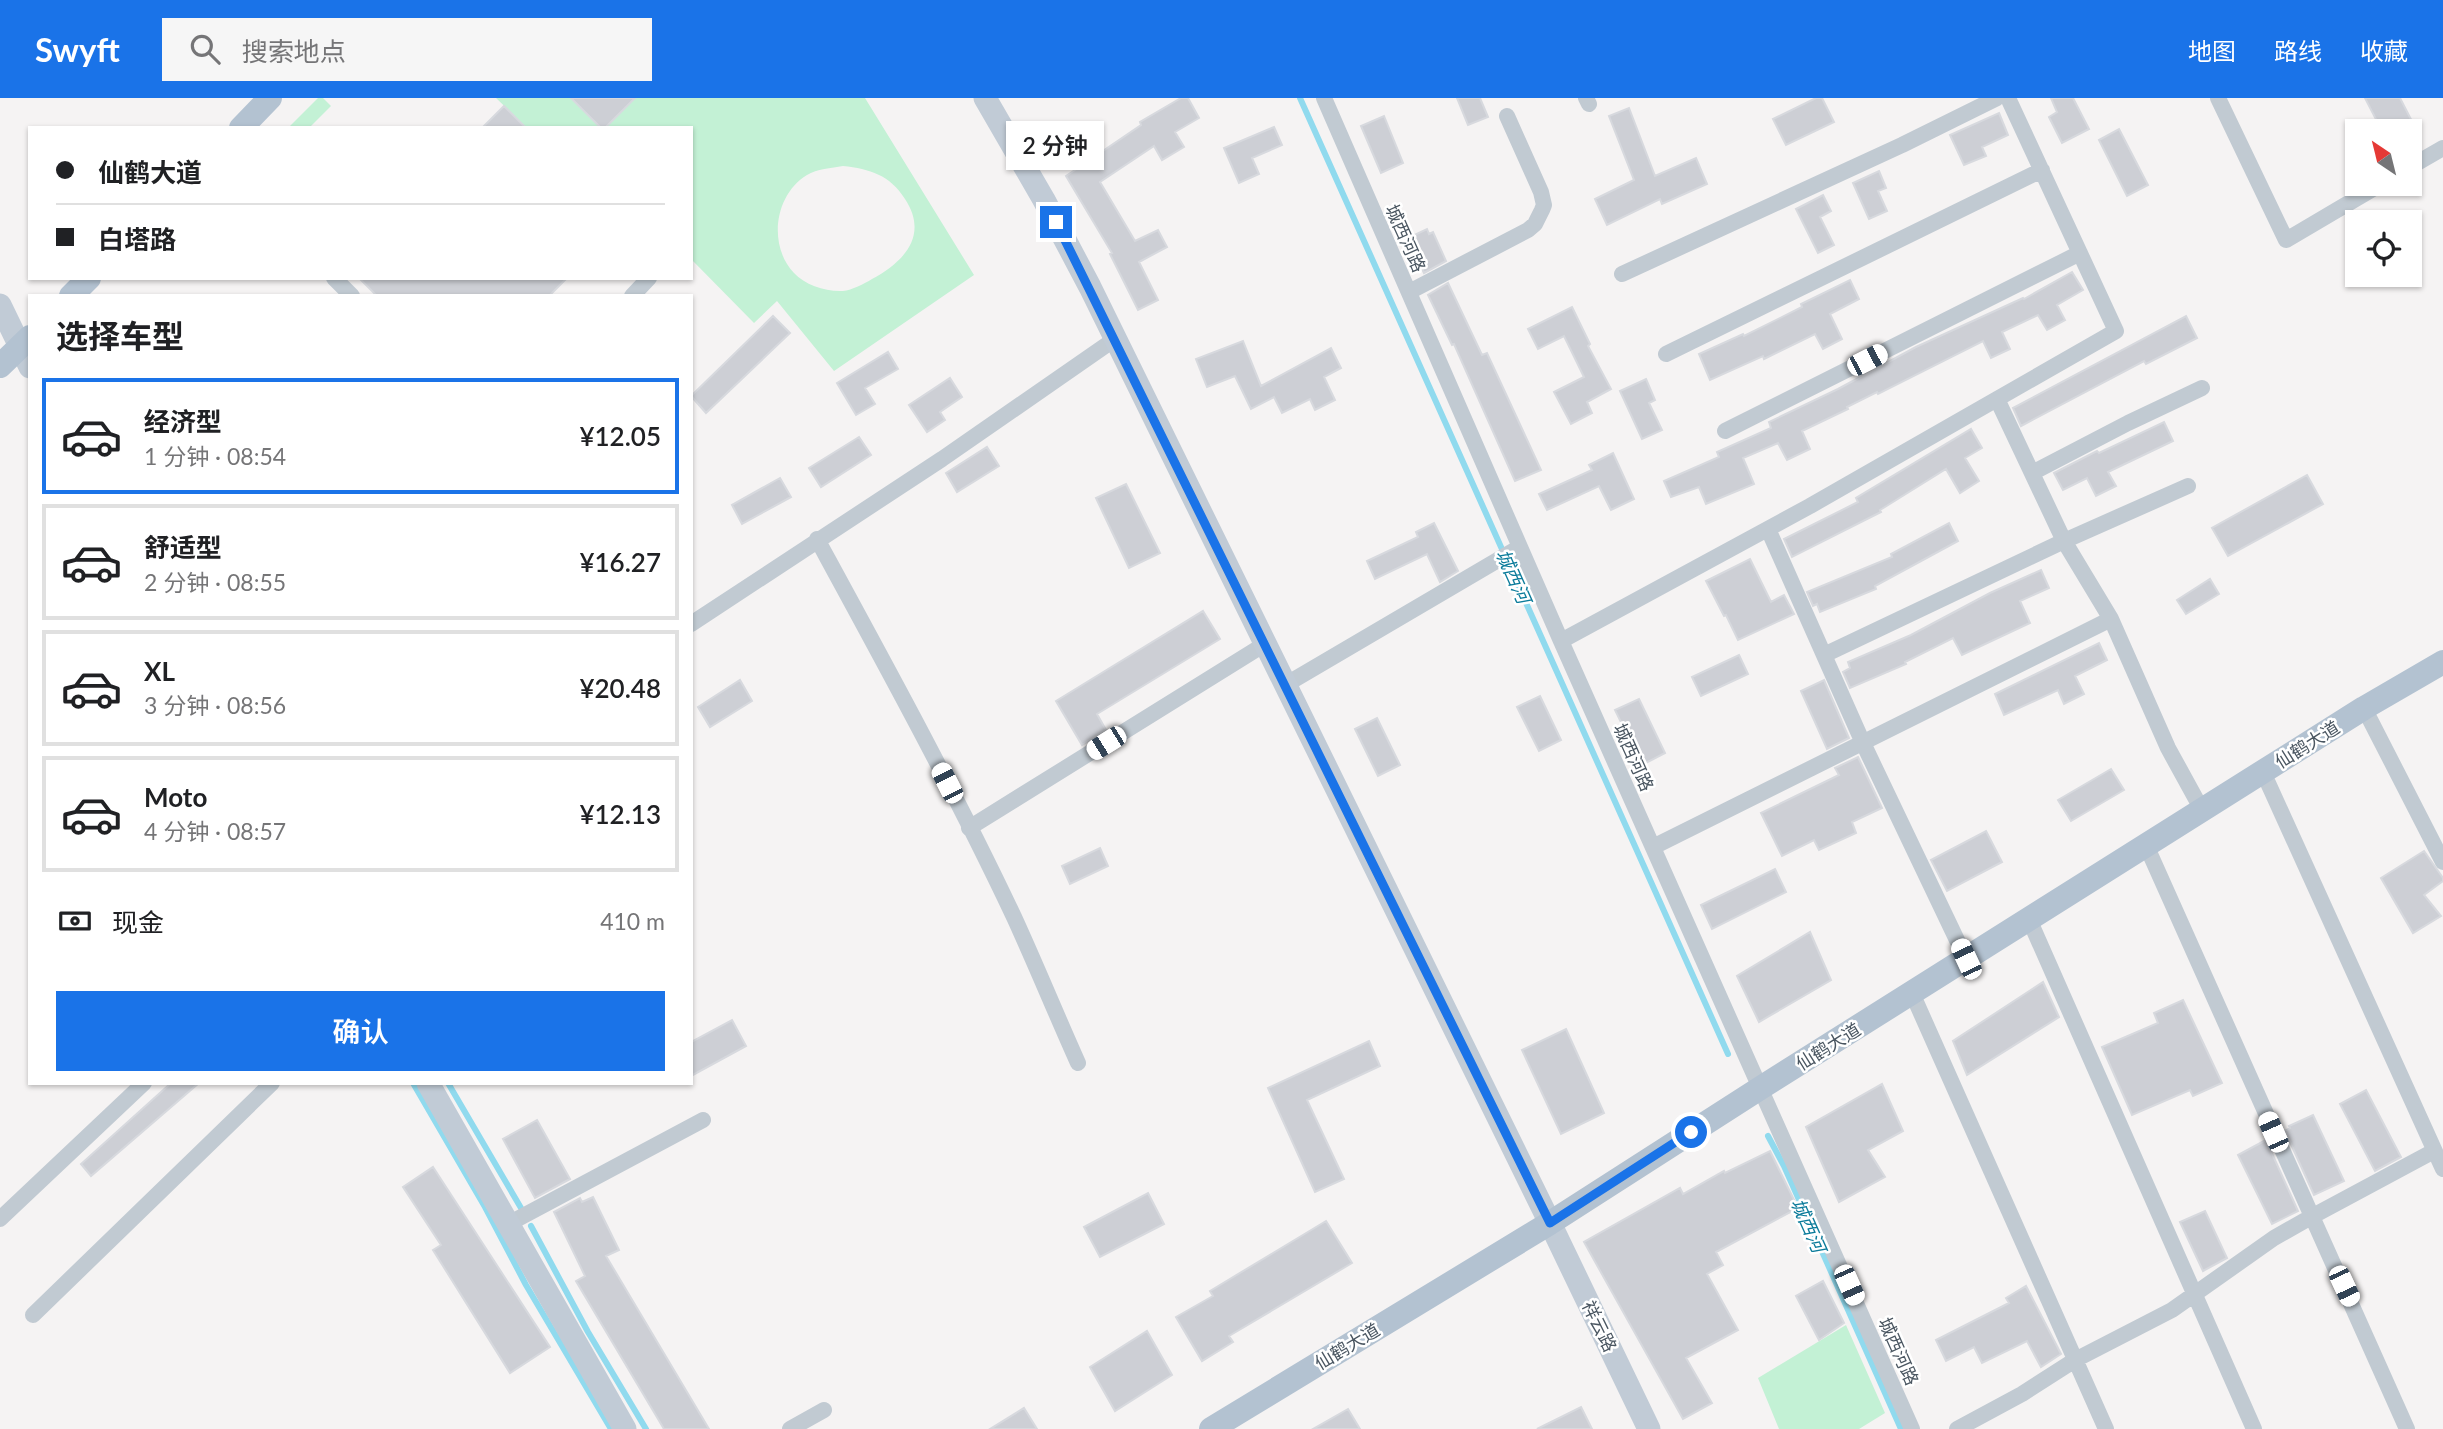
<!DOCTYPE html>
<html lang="zh">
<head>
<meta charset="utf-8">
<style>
  :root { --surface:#fff; --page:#f6f6f6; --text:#202124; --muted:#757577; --line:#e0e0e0; --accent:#1a73e8 }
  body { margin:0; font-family:Lato,"Noto Sans SC",sans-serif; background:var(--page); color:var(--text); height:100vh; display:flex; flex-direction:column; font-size:26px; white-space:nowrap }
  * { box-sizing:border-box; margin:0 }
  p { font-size:23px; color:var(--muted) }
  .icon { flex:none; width:38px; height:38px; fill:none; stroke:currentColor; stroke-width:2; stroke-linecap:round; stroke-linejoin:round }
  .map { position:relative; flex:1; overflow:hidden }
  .details { position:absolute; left:28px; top:196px; width:665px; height:791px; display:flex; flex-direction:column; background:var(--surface); border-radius:0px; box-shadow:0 2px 5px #0004 }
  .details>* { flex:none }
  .guide { position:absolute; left:28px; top:28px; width:665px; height:154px; border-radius:0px; box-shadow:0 2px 5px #0004; display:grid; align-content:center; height:154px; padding:0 28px; background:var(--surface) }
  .needle { width:46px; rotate:325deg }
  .buttons { position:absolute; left:2345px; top:21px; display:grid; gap:14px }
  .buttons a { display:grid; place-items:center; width:77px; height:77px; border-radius:0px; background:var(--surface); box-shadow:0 2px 5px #0004; font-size:35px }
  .end { position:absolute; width:32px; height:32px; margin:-16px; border:9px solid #1a73e8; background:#fff; box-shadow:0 0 0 4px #fff }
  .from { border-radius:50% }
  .bubble { position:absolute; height:49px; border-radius:0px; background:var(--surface); box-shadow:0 2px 5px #0004; font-size:23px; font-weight:600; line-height:49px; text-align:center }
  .car { position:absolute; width:21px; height:42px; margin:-21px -10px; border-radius:9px; box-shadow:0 0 5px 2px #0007; background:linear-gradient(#fff 24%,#345 0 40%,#fff 0 76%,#345 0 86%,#fff 0) }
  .guide b { display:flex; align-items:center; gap:24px; height:66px; font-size:26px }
  .guide b+b { border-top:2px solid var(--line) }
  .guide i { width:18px; height:18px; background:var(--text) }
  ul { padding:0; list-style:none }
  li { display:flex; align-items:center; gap:21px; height:116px; margin:0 14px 10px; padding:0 14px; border:4px solid var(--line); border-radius:0px }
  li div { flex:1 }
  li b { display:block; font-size:26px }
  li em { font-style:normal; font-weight:600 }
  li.active { border-color:var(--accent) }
  li>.icon { width:63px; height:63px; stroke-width:1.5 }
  h2 { padding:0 28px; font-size:32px; line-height:84px }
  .pay { display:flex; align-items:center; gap:18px; height:77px; padding:0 28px; font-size:26px }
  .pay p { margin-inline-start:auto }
  .button { display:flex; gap:14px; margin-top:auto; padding:14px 28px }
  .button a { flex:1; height:80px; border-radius:0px; background:var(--accent); color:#fff; font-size:28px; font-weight:600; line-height:80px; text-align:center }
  header { display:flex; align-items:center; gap:42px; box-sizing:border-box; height:98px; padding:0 35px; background:var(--accent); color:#fff }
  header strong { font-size:33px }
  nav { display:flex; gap:38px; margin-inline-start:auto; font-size:24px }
  .search { width:490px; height:63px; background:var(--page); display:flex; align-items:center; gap:18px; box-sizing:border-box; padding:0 24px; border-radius:0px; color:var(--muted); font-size:26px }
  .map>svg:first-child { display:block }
  .green { fill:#c3f1d5; fill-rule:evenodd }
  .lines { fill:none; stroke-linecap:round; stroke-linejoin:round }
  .stream { stroke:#90daee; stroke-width:6 }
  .building { fill:#cdcfd5; stroke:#d7d9de; stroke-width:2 }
  .street { stroke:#c1cad2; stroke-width:16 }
  .secondary { stroke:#c1cbd6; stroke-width:23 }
  .primary { stroke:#b3c2d1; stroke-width:24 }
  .route { stroke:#1a73e8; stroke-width:9 }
  .labels { text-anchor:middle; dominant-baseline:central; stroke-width:5; stroke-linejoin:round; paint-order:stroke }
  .street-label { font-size:18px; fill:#4a5661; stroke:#fff }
  .water-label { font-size:19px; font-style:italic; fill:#0c7c9b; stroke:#fff }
</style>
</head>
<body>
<header>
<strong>Swyft</strong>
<div class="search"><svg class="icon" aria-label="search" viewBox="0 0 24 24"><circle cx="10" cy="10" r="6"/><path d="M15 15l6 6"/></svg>搜索地点</div>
<nav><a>地图</a><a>路线</a><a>收藏</a></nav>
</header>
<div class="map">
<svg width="2443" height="1331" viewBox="0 0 2443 1331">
  <rect width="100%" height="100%" fill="#f5f3f3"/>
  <path class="green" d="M 318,0 L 323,0 L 331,8 L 309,30 L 288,30 Z
    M 496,0 L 865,0 L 974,177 L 834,273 L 777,203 L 754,225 L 691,161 L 691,30 L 527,30 ZM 843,68 C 870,71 890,77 905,101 C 929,137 904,164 872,181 C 864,186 852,192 843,193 C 826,194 805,187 794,175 C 768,148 774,97 807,77 C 817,71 831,70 843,68 Z
    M 1846,1227 L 1885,1315 L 1859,1331 L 1779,1331 L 1758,1280 Z"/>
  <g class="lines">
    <path class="stream" d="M 1300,0 L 1728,956
      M 413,985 L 485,1109 L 526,1187 L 611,1331
      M 448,985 L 521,1110
      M 1768,1038 L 1784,1068 L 1901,1331
      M 531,1128 L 588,1234 L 646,1331"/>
  </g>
  <path class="building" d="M 571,0 L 635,0 L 605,30 L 601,30 Z
    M 1181,0 L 1188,0 L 1199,20 L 1175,34 L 1184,49 L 1162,62 L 1154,48 L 1100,84 L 1135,143 L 1158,132 L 1167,149 L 1139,164 L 1158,202 L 1138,212 L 1110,156 L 1112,155 L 1066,78 L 1141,27 L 1140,24 Z
    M 1457,0 L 1480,0 L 1488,19 L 1468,27 Z
    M 1816,0 L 1822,0 L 1834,24 L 1786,47 L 1773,21 Z
    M 2051,0 L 2073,0 L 2089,31 L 2062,45 L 2049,19 L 2057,14 Z
    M 2365,0 L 2400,0 L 2417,33 L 2382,33 Z
    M 504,8 L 526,30 L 482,30 Z
    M 1629,10 L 1655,78 L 1696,60 L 1707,86 L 1662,106 L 1660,101 L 1607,127 L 1595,101 L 1634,82 L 1609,18 Z
    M 1999,15 L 2008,37 L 1982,49 L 1986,58 L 1964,67 L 1950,37 Z
    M 1384,18 L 1403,65 L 1381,75 L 1361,28 Z
    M 1274,29 L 1282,47 L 1252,60 L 1259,76 L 1239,85 L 1224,50 Z
    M 2119,31 L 2148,87 L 2127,98 L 2099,42 Z
    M 1879,73 L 1886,90 L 1878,93 L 1887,113 L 1869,121 L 1853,85 Z
    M 1823,97 L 1831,113 L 1820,119 L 1834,147 L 1818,155 L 1796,111 Z
    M 1427,131 L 1429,136 L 1433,134 L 1446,163 L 1424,175 L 1408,140 Z
    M 2072,174 L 2083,192 L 2057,207 L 2065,222 L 2047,232 L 2038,217 L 2002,234 L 2010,251 L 1991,260 L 1983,243 L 1878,296 L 1877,294 L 1847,309 L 1848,311 L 1802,333 L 1810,351 L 1787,362 L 1778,345 L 1743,360 L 1754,386 L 1706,406 L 1699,389 L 1671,399 L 1664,383 L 1719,359 L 1717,354 L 1771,330 L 1769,324 L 1838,291 L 1916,249 L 2023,200 L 2024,201 Z
    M 359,180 L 567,180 L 549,198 L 377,198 Z
    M 1850,182 L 1859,201 L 1830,216 L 1842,241 L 1823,251 L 1815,236 L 1764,261 L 1763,258 L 1710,282 L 1699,256 L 1743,236 L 1744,238 L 1802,209 L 1801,206 Z
    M 1448,185 L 1482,257 L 1487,255 L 1541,372 L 1515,383 L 1454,246 L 1452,247 L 1428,197 Z
    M 1572,209 L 1590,246 L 1588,248 L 1611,291 L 1587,304 L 1592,315 L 1571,326 L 1554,294 L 1584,279 L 1564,238 L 1538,251 L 1528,231 Z
    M 773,218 L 790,235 L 706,315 L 691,298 Z
    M 2186,218 L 2197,240 L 2146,266 L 2144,263 L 2021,328 L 2013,310 Z
    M 1243,243 L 1261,288 L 1331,250 L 1341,270 L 1324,279 L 1335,302 L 1315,312 L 1310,301 L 1282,315 L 1274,299 L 1251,311 L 1235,278 L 1207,289 L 1196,261 Z
    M 888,254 L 898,271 L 865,290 L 875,306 L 856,317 L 837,285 Z
    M 950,280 L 962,299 L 940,314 L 945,322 L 927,334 L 909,307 Z
    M 1646,281 L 1655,302 L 1649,305 L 1662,332 L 1642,341 L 1620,293 Z
    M 2164,324 L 2173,343 L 2108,374 L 2116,388 L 2096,398 L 2087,380 L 2063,392 L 2054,375 L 2097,353 L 2099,355 Z
    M 1971,331 L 1982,350 L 1965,360 L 1979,383 L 1960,395 L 1946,371 L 1880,412 L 1881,414 L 1792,459 L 1784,441 L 1858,404 L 1856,400 Z
    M 859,339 L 871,357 L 821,389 L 809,370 Z
    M 987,349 L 999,368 L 957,394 L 946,375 Z
    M 1613,355 L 1634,401 L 1611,412 L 1599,388 L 1547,412 L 1539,396 L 1592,372 L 1589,367 Z
    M 2307,377 L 2323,406 L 2228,458 L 2212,430 Z
    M 780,380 L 791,399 L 742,426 L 732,407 Z
    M 1126,386 L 1160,455 L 1129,470 L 1096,400 Z
    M 1434,425 L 1458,473 L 1440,484 L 1427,456 L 1375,481 L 1367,463 L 1418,439 L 1416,434 Z
    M 1949,425 L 1958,443 L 1875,488 L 1876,491 L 1820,514 L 1817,506 L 1813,508 L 1807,494 L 1892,459 L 1891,456 Z
    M 1750,461 L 1771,504 L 1784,497 L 1794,516 L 1738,542 L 1726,517 L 1724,518 L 1706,483 Z
    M 2041,472 L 2049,490 L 2020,503 L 2030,525 L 1962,557 L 1953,540 L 1905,564 L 1906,566 L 1850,590 L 1843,574 L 1850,570 L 1848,564 L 1911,537 L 1990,495 Z
    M 2210,481 L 2219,496 L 2186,516 L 2177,502 Z
    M 1203,513 L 1220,541 L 1097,616 L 1106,632 L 1082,647 L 1056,603 Z
    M 2099,545 L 2107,562 L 2075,578 L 2084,596 L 2064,606 L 2058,592 L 2004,617 L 1995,596 Z
    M 1739,557 L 1748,576 L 1701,598 L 1692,579 Z
    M 740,582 L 752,603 L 710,629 L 698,609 Z
    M 1824,582 L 1849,640 L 1827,651 L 1801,593 Z
    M 1540,598 L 1561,642 L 1539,653 L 1517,609 Z
    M 1639,601 L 1665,655 L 1642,667 L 1615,612 Z
    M 1377,620 L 1400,667 L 1378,678 L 1355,631 Z
    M 1858,659 L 1882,710 L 1852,724 L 1856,735 L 1819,752 L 1814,742 L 1782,758 L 1761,715 L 1839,677 L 1835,670 Z
    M 2111,671 L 2124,692 L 2071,723 L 2058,702 Z
    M 1986,733 L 2002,764 L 1947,793 L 1931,762 Z
    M 1100,750 L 1108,768 L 1070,786 L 1062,768 Z
    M 2424,753 L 2443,780 L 2443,783 L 2424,797 L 2441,818 L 2413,835 L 2381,780 Z
    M 1775,771 L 1786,794 L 1712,831 L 1701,807 Z
    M 1810,834 L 1831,882 L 1759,924 L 1737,878 Z
    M 2043,884 L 2059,919 L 1967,977 L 1953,943 Z
    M 2183,902 L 2222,985 L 2193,998 L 2190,992 L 2132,1017 L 2102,949 L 2158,925 L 2154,915 Z
    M 732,922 L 746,948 L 691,978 L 691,944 Z
    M 1566,931 L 1604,1015 L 1561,1036 L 1522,952 Z
    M 1369,943 L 1380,968 L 1307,1002 L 1344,1081 L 1315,1094 L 1268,990 Z
    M 171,985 L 199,985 L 91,1078 L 81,1066 Z
    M 1882,986 L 1903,1033 L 1868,1052 L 1885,1079 L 1839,1104 L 1806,1029 Z
    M 2366,992 L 2401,1059 L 2375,1073 L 2340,1006 Z
    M 2313,1017 L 2344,1083 L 2314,1097 L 2285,1033 L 2290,1030 L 2289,1028 Z
    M 537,1022 L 570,1081 L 535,1100 L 503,1041 Z
    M 2266,1042 L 2298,1113 L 2272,1126 L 2238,1057 Z
    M 1770,1053 L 1798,1110 L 1716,1154 L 1723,1167 L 1707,1176 L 1738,1232 L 1686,1260 L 1712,1305 L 1683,1321 L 1584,1144 L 1680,1090 L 1683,1096 L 1724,1073 L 1725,1075 Z
    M 433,1069 L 550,1249 L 510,1275 L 433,1152 L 441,1147 L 403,1089 Z
    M 1148,1095 L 1164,1126 L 1100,1159 L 1084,1129 Z
    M 593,1099 L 619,1152 L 606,1158 L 709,1331 L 664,1331 L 576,1183 L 585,1178 L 554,1114 L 580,1100 L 582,1104 Z
    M 2205,1113 L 2227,1160 L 2203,1173 L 2180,1124 Z
    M 1326,1123 L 1352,1165 L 1229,1238 L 1233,1244 L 1202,1263 L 1176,1219 L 1213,1198 L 1210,1193 Z
    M 1823,1183 L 1844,1225 L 1819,1242 L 1796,1198 Z
    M 2026,1188 L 2061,1256 L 2041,1269 L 2027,1243 L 1982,1265 L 1974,1249 L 1946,1263 L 1936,1242 L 2009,1205 L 2006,1200 Z
    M 1147,1233 L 1172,1277 L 1115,1313 L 1090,1269 Z
    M 1581,1309 L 1592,1331 L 1537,1331 Z
    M 1024,1310 L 1037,1331 L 990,1331 Z
    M 1348,1311 L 1360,1331 L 1313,1331 Z"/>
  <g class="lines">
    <path class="street" d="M 1324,0 L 1561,543 L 1912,1331
      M 1586,0 L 1589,6
      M 2218,0 L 2286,142 L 2381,86
      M 2410,69 L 2443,50
      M 1622,176 L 1902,47 L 1997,0
      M 334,180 L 352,198
      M 1409,194 L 1528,132 L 1535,126 L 1542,112 L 1544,107 L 1541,94 L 1507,18
      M 632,198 L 649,180
      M 1666,256 L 2042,72
      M 1997,301 L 2064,443 L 2111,521 L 2168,650 L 2202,712
      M 1725,333 L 2080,155
      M 2032,375 L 2128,325 L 2202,290
      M 1768,431 L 1863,645 L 1966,861
      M 817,441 C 885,566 953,690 1014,819 C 1036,867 1056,916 1078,965
      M 691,526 L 942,361 L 1115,241
      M 1561,543 L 1810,408 L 2116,233 L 2008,0
      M 1824,557 L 2064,443 L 2188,388
      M 1285,587 L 1520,449
      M 2364,610 L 2443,764
      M 2263,674 L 2443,1071
      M 969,730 L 1265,546
      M 2146,747 L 2407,1331
      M 1653,749 L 2111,521
      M 2029,821 L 2254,1331
      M 1912,895 L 2106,1331
      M 0,1121 L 144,985
      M 510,1125 L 703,1022
      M 33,1217 L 272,985
      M 790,1331 L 824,1312
      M 1957,1331 L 2022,1296 L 2075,1262 L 2172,1212 L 2274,1140 L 2311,1119 L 2434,1053"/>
    <path class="secondary" d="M 985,0 L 1044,102 L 1090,189 L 1550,1125 L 1649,1331
      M 0,207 L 30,269
      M 428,985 L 625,1331"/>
    <path class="primary" d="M 241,30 L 270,0
      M 71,198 L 89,180
      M 0,268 L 30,239
      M 1211,1331 L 1550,1125 L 1762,989 L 2364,610 L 2443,564"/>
  </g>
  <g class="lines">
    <path class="route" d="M 1056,124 L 1550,1125 L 1691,1034"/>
  </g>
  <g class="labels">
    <g class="street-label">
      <text transform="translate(1406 140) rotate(66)">城西河路</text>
      <text transform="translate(2307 646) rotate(-32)">仙鹤大道</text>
      <text transform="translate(1634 659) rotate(66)">城西河路</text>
      <text transform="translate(1828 948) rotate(-32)">仙鹤大道</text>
      <text transform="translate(1600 1228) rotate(64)">祥云路</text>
      <text transform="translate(1347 1248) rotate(-31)">仙鹤大道</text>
      <text transform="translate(1899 1253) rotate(66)">城西河路</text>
    </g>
    <g class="water-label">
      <text transform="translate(1514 478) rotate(66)">城西河</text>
      <text transform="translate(1809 1127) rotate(66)">城西河</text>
    </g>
  </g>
</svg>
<div class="buttons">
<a><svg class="needle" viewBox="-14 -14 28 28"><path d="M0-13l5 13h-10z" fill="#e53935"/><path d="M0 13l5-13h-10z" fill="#757577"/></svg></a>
<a><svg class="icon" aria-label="locate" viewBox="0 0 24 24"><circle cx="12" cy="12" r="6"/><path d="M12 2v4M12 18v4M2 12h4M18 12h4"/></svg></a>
</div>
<i class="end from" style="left:1691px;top:1034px"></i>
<i class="end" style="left:1056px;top:124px"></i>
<div class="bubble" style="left:1006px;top:23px;width:98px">2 分钟</div>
<i class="car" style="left:1867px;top:262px;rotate:63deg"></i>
<i class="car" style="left:1106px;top:645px;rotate:238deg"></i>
<i class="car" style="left:947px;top:685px;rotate:333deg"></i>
<i class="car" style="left:1966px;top:861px;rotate:335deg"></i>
<i class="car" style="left:2273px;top:1034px;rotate:336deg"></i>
<i class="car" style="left:1849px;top:1187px;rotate:156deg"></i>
<i class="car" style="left:2344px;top:1188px;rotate:155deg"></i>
<div class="guide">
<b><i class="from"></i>仙鹤大道</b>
<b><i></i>白塔路</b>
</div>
<section class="details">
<h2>选择车型</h2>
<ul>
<li class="active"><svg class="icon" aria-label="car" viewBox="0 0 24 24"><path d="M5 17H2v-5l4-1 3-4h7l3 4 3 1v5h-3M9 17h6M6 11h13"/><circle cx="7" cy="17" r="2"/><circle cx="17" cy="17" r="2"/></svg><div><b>经济型</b><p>1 分钟 · 08:54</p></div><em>¥12.05</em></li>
<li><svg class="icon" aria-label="car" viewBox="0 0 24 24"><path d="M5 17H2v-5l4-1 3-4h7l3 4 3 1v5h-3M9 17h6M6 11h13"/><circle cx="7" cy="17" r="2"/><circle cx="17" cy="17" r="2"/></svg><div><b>舒适型</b><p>2 分钟 · 08:55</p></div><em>¥16.27</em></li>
<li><svg class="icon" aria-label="car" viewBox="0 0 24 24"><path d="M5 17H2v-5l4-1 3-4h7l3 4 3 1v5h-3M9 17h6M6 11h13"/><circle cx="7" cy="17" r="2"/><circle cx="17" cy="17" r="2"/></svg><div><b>XL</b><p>3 分钟 · 08:56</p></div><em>¥20.48</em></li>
<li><svg class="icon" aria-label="car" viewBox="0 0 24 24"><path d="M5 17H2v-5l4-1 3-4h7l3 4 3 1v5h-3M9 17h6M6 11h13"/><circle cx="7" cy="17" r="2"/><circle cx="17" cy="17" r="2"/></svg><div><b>Moto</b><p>4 分钟 · 08:57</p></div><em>¥12.13</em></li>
</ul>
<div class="pay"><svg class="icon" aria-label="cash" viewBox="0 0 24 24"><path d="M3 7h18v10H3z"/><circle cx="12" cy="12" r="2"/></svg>现金<p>410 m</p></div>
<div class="button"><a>确认</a></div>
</section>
</div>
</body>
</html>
